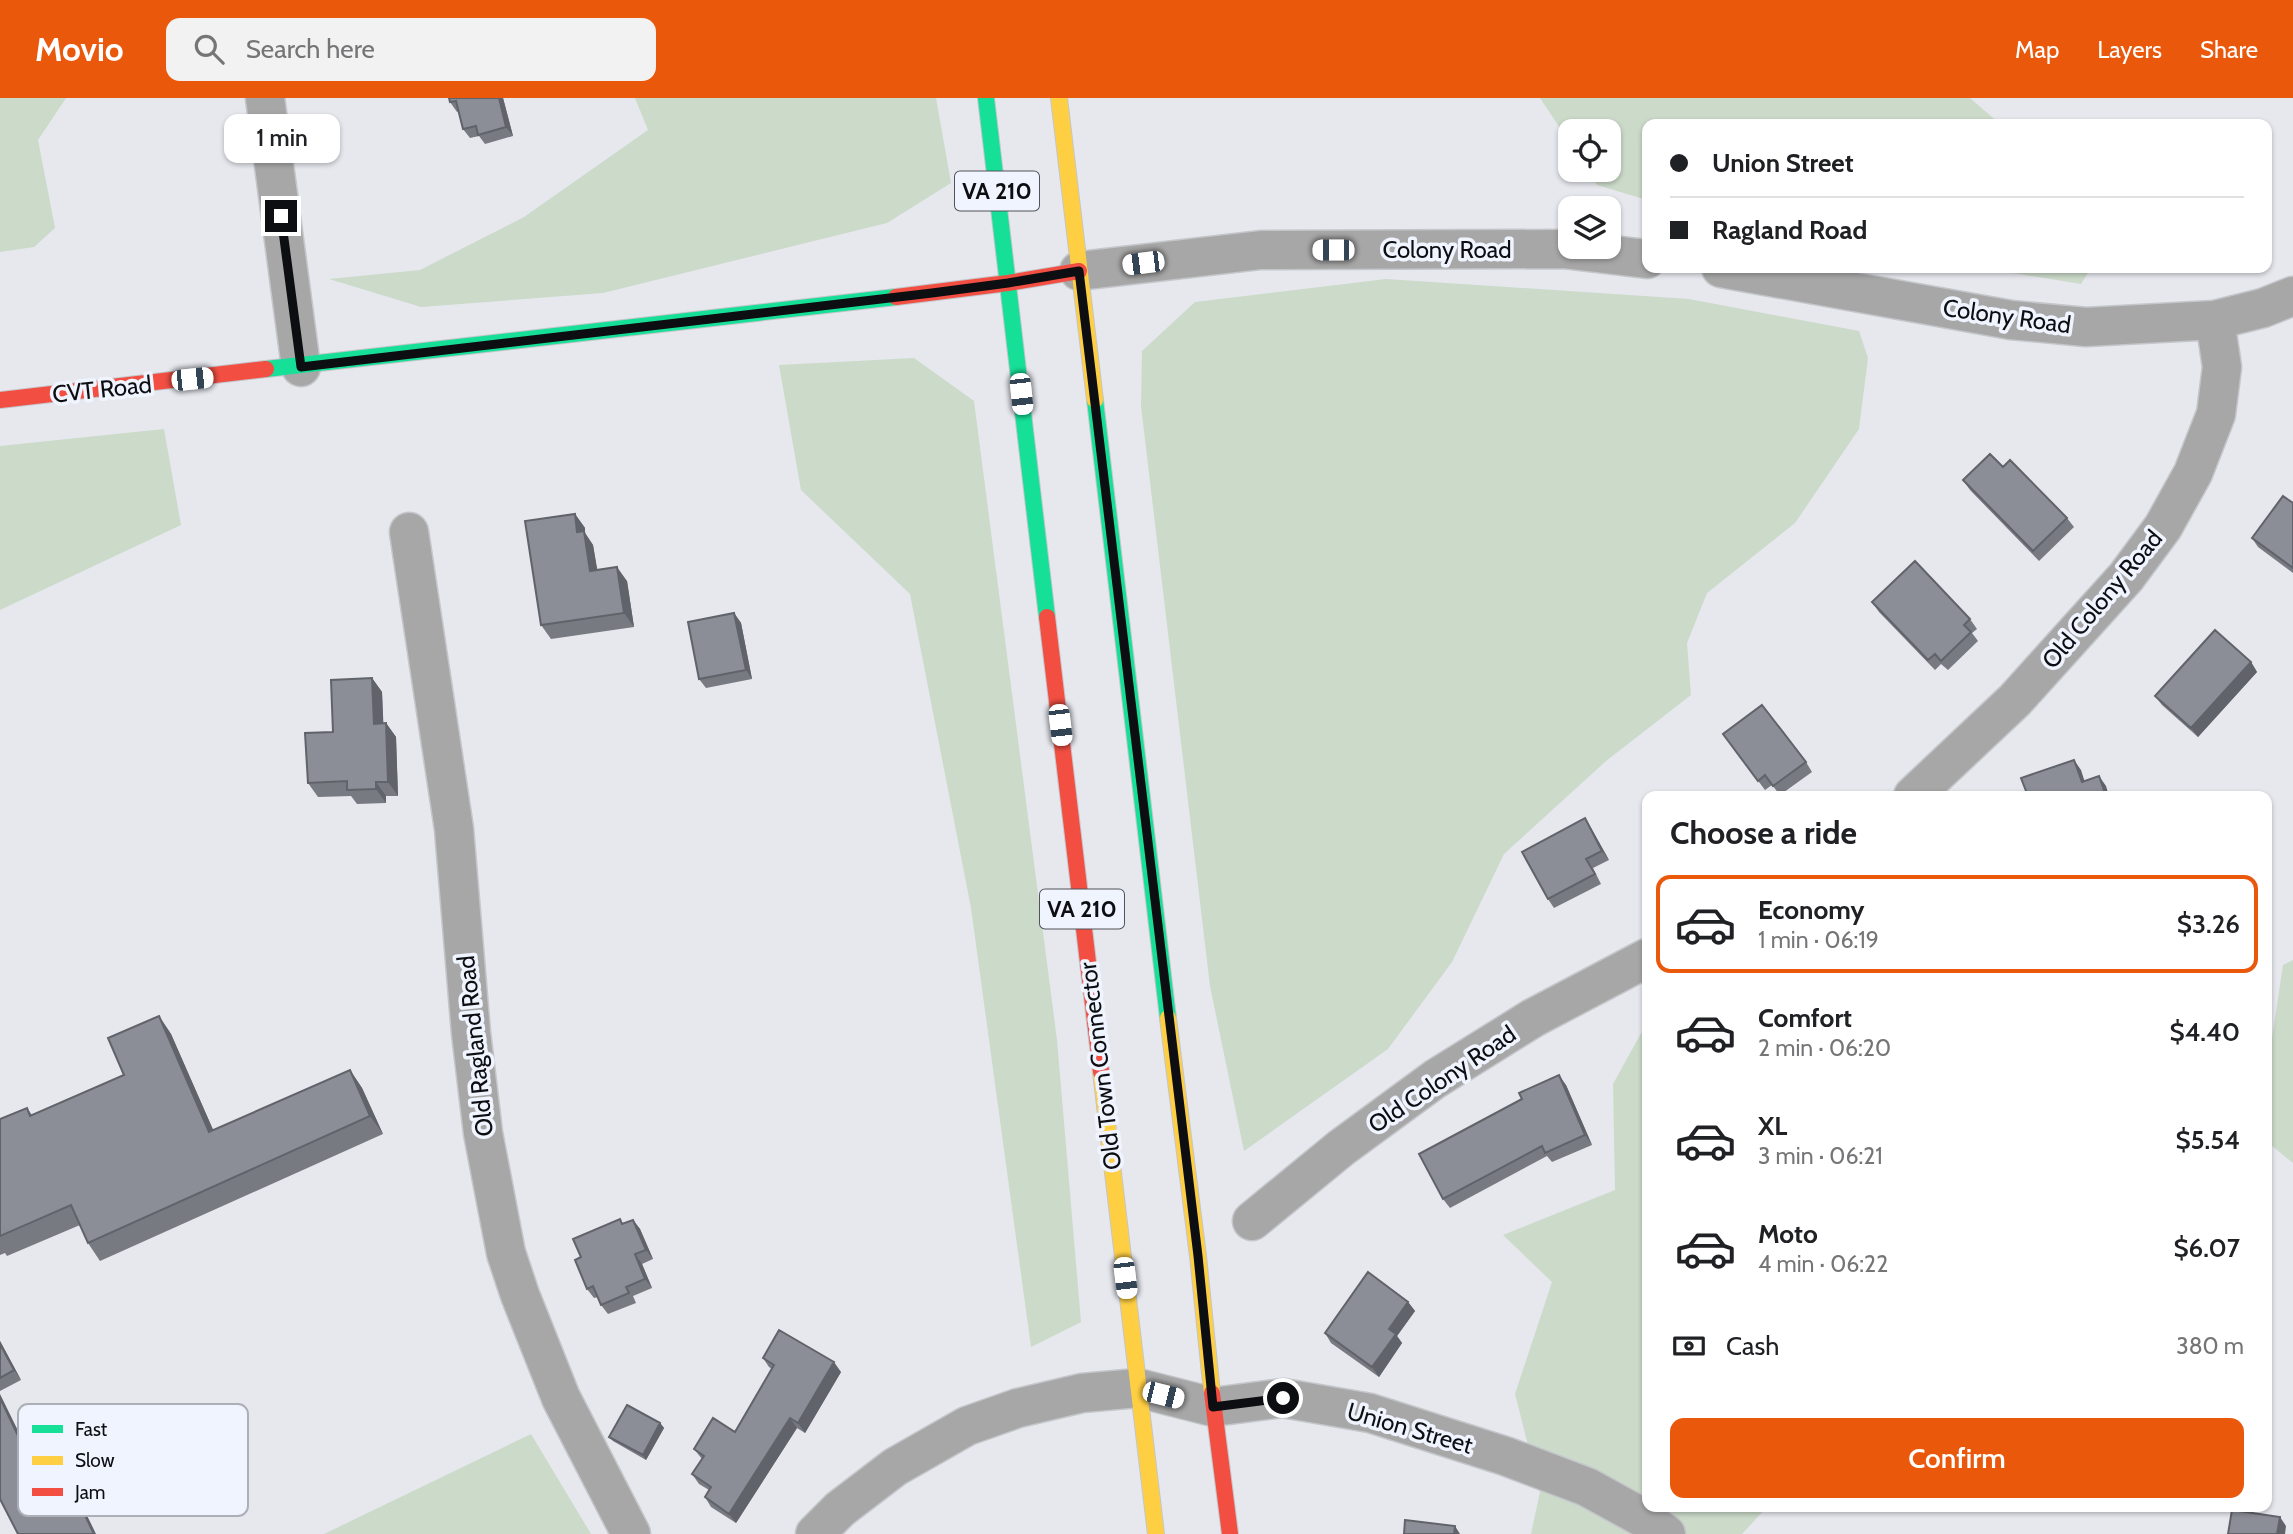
<!DOCTYPE html>
<html lang="en">
<head>
<meta charset="utf-8">
<style>
  :root { --surface:#fff; --page:#f2f2f2; --text:#202124; --muted:#757577; --line:#e0e0e0; --accent:#ea580c }
  body { margin:0; font-family:Cabin,sans-serif; background:var(--page); color:var(--text); height:100vh; display:flex; flex-direction:column; font-size:26px; white-space:nowrap }
  * { box-sizing:border-box; margin:0 }
  p { font-size:23px; color:var(--muted) }
  .icon { flex:none; width:38px; height:38px; fill:none; stroke:currentColor; stroke-width:2; stroke-linecap:round; stroke-linejoin:round }
  .map { position:relative; flex:1; overflow:hidden }
  .side { position:absolute; left:1642px; top:693px; width:630px; height:721px; display:flex; flex-direction:column; background:var(--surface); border-radius:14px; box-shadow:0 2px 5px #0004 }
  .side>* { flex:none }
  .banner { position:absolute; left:1642px; top:21px; width:630px; height:154px; border-radius:14px; box-shadow:0 2px 5px #0004; display:grid; align-content:center; height:154px; padding:0 28px; background:var(--surface) }
  .tools { position:absolute; left:1558px; top:21px; display:grid; gap:14px }
  .tools a { display:grid; place-items:center; width:63px; height:63px; border-radius:14px; background:var(--surface); box-shadow:0 2px 5px #0004; font-size:35px }
  .end { position:absolute; width:32px; height:32px; margin:-16px; border:9px solid #0d0e11; background:#fff; box-shadow:0 0 0 4px #fff }
  .from { border-radius:50% }
  .bubble { position:absolute; height:49px; border-radius:14px; background:var(--surface); box-shadow:0 2px 5px #0004; font-size:23px; font-weight:600; line-height:49px; text-align:center }
  .car { position:absolute; width:21px; height:42px; margin:-21px -10px; border-radius:9px; box-shadow:0 0 5px 2px #0007; background:linear-gradient(#fff 24%,#345 0 40%,#fff 0 76%,#345 0 86%,#fff 0) }
  .banner b { display:flex; align-items:center; gap:24px; height:66px; font-size:26px }
  .banner b+b { border-top:2px solid var(--line) }
  .banner i { width:18px; height:18px; background:var(--text) }
  ul { padding:0; list-style:none }
  li { display:flex; align-items:center; gap:21px; height:98px; margin:0 14px 10px; padding:0 14px; border:4px solid transparent; border-radius:14px }
  li div { flex:1 }
  li b { display:block; font-size:26px }
  li em { font-style:normal; font-weight:600 }
  li.selected { border-color:var(--accent) }
  li>.icon { width:63px; height:63px; stroke-width:1.5 }
  h2 { padding:0 28px; font-size:32px; line-height:84px }
  .pay { display:flex; align-items:center; gap:18px; height:77px; padding:0 28px; font-size:26px }
  .pay p { margin-inline-start:auto }
  .action { display:flex; gap:14px; margin-top:auto; padding:14px 28px }
  .action a { flex:1; height:80px; border-radius:14px; background:var(--accent); color:#fff; font-size:28px; font-weight:600; line-height:80px; text-align:center }
  header { display:flex; align-items:center; gap:42px; box-sizing:border-box; height:98px; padding:0 35px; background:var(--accent); color:#fff }
  header strong { font-size:33px }
  nav { display:flex; gap:38px; margin-inline-start:auto; font-size:24px }
  .search { width:490px; height:63px; background:var(--page); display:flex; align-items:center; gap:18px; box-sizing:border-box; padding:0 24px; border-radius:14px; color:var(--muted); font-size:26px }
  .map>svg:first-child { display:block }
  .green { fill:#cbdac9 }
  .lines { fill:none; stroke-linecap:round; stroke-linejoin:round }
  .street-casing { stroke:#c4c6ca; stroke-width:41 }
  .fast-casing { stroke:#c4c6ca; stroke-width:18 }
  .slow-casing { stroke:#c4c6ca; stroke-width:18 }
  .jam-casing { stroke:#c4c6ca; stroke-width:18 }
  .street { stroke:#a7a7a7; stroke-width:38 }
  .fast { stroke:#16e098; stroke-width:16 }
  .slow { stroke:#ffcf43; stroke-width:16 }
  .jam { stroke:#f24e42; stroke-width:16 }
  .wall { fill:#787a82 }
  .shaded-wall { fill:#61636a }
  .building { fill:#8b8e97; stroke:#61636a; stroke-width:2 }
  .route { stroke:#0d0e11; stroke-width:9 }
  .labels { text-anchor:middle; dominant-baseline:central; stroke-width:7; stroke-linejoin:round; paint-order:stroke }
  .shield { fill:#f0f4fe; stroke:#515358; stroke-width:2 }
  .shield-label { font-size:23px; font-weight:bold; fill:#0d0e11 }
  .street-label { font-size:24px; fill:#0d0e11; stroke:#f0f4fe }
  .key { fill:#f0f4fe; stroke:#acafb7; stroke-width:2 }
  .key-label { font-size:19px; fill:#0d0e11 }
</style>
</head>
<body>
<header>
<strong>Movio</strong>
<div class="search"><svg class="icon" aria-label="search" viewBox="0 0 24 24"><circle cx="10" cy="10" r="6"/><path d="M15 15l6 6"/></svg>Search here</div>
<nav><a>Map</a><a>Layers</a><a>Share</a></nav>
</header>
<div class="map">
<svg width="2293" height="1436" viewBox="0 0 2293 1436">
  <rect width="100%" height="100%" fill="#e6e8ee"/>
  <path class="green" d="M 0,0 L 66,0 L 38,42 L 55,130 L 34,149 L 0,154 Z
    M 635,0 L 936,0 L 951,85 L 887,125 L 603,195 L 421,209 L 329,181 L 420,172 L 524,119 L 648,32 Z
    M 1540,0 L 1970,0 L 2000,26 L 1647,26 L 1647,102 L 1597,87 L 1587,72 L 1608,72 L 1608,33 L 1570,33 L 1570,45 Z
    M 1982,170 L 2091,170 L 2081,186 Z
    M 1386,181 L 1689,201 L 1859,233 L 1868,260 L 1859,331 L 1795,425 L 1707,495 L 1687,545 L 1691,597 L 1606,663 L 1504,756 L 1452,864 L 1388,951 L 1244,1053 L 1210,888 L 1141,308 L 1142,253 L 1195,204 Z
    M 914,260 L 974,303 L 1057,942 L 1081,1224 L 1031,1249 L 971,810 L 910,496 L 801,392 L 779,267 Z
    M 164,331 L 181,427 L 0,512 L 0,348 Z
    M 2293,862 L 2293,1065 L 2266,1043 L 2266,980 L 2283,867 Z
    M 1645,928 L 1647,1409 L 1767,1409 L 1742,1436 L 1531,1436 L 1540,1394 L 1515,1296 L 1552,1184 L 1503,1137 L 1615,1092 L 1613,986 Z
    M 531,1336 L 591,1436 L 324,1436 Z"/>
  <g class="lines">
    <g class="street-casing">
      <path id="street" d="M 265,0 L 301,269
        M 1721,170 L 2011,222 L 2086,229 L 2215,222 L 2263,210 L 2293,198
        M 1079,173 L 1261,152 L 1563,151 L 1647,161
        M 409,434 L 454,731 L 471,935 L 483,1035 L 506,1155 L 520,1197 L 561,1300 L 631,1436
        M 1913,698 L 2015,602 L 2126,479 L 2163,429 L 2193,375 L 2216,316 L 2222,269 L 2215,222
        M 1252,1123 L 1341,1050 L 1435,981 L 1533,920 L 1647,860
        M 815,1436 L 840,1411 L 895,1369 L 967,1328 L 1018,1310 L 1082,1295 L 1138,1290 L 1213,1309 L 1283,1300 L 1370,1315 L 1505,1358 L 1587,1389 L 1645,1421 L 1666,1436"/>
    </g>
    <g class="fast-casing">
      <path id="fast" d="M 986,0 L 1047,519
        M 266,271 L 896,199
        M 1095,302 L 1168,920"/>
    </g>
    <g class="slow-casing">
      <path id="slow" d="M 1059,0 L 1095,302
        M 1168,920 L 1198,1158 L 1212,1295
        M 1101,974 L 1156,1436"/>
    </g>
    <g class="jam-casing">
      <path id="jam" d="M 896,199 L 1008,185 L 1079,173
        M 0,302 L 266,271
        M 1047,519 L 1101,974
        M 1212,1295 L 1230,1436"/>
    </g>
    <use href="#street" class="street"/>
    <use href="#fast" class="fast"/>
    <use href="#slow" class="slow"/>
    <use href="#jam" class="jam"/>
  </g>
  <path class="wall" d="M 449,0 L 503,0 L 513,38 L 485,46 L 479,38 L 470,40 L 463,31 L 459,13 L 457,14 L 450,4 Z
    M 2003,369 L 2067,420 L 2074,429 L 2039,463 L 1970,392 L 1963,382 Z
    M 2293,405 L 2293,475 L 2258,449 L 2252,440 Z
    M 575,416 L 585,430 L 585,435 L 593,447 L 597,472 L 627,483 L 634,529 L 551,541 L 541,527 Z
    M 1872,504 L 1970,521 L 1977,531 L 1972,535 L 1978,543 L 1948,572 L 1941,566 L 1935,572 L 1879,514 Z
    M 734,515 L 741,525 L 752,581 L 706,590 L 699,581 Z
    M 2251,564 L 2257,574 L 2198,639 L 2162,607 L 2155,598 Z
    M 372,580 L 382,594 L 383,625 L 386,625 L 396,639 L 398,698 L 386,698 L 386,705 L 357,706 L 351,698 L 318,699 L 308,685 L 333,634 Z
    M 1723,636 L 1806,664 L 1812,674 L 1780,697 L 1772,687 L 1765,692 Z
    M 1591,730 L 1609,762 L 1593,770 L 1601,786 L 1554,810 L 1548,801 Z
    M 159,918 L 171,936 L 213,1032 L 350,972 L 362,990 L 383,1036 L 100,1163 L 88,1145 L 80,1127 L 7,1158 L 5,1155 L 0,1157 L 0,1021 L 27,1010 L 32,1017 L 124,977 Z
    M 1566,987 L 1592,1047 L 1552,1064 L 1547,1058 L 1450,1110 L 1443,1101 Z
    M 633,1122 L 640,1131 L 653,1161 L 642,1166 L 652,1190 L 633,1198 L 636,1205 L 608,1216 L 601,1207 L 598,1199 L 594,1200 L 587,1191 L 581,1159 L 623,1126 Z
    M 1408,1204 L 1415,1213 L 1397,1238 L 1402,1245 L 1379,1279 L 1331,1245 L 1325,1235 Z
    M 0,1243 L 21,1282 L 0,1293 Z
    M 763,1260 L 841,1274 L 805,1335 L 797,1330 L 736,1425 L 711,1409 L 705,1399 L 709,1392 L 699,1386 L 692,1376 L 702,1361 L 694,1351 L 735,1334 L 772,1271 L 769,1269 Z
    M 660,1325 L 664,1330 L 646,1362 L 613,1343 L 609,1339 Z"/>
  <path class="shaded-wall" d="M 499,0 L 503,0 L 513,38 L 506,29 Z
    M 575,416 L 585,430 L 585,435 L 593,447 L 600,487 L 590,473 L 577,434 Z
    M 617,469 L 627,483 L 634,529 L 624,515 Z
    M 734,515 L 741,525 L 752,581 L 746,572 Z
    M 2251,564 L 2257,574 L 2198,639 L 2191,630 Z
    M 372,580 L 382,594 L 384,639 L 374,626 Z
    M 386,625 L 396,639 L 398,698 L 388,684 Z
    M 2074,662 L 2081,672 L 2088,694 L 2082,684 Z
    M 2099,678 L 2106,688 L 2109,698 L 2106,698 Z
    M 376,684 L 386,698 L 386,705 L 376,691 Z
    M 1585,720 L 1591,730 L 1609,762 L 1602,753 Z
    M 159,918 L 171,936 L 222,1052 L 209,1034 Z
    M 350,972 L 362,990 L 383,1036 L 370,1018 Z
    M 1559,977 L 1566,987 L 1592,1047 L 1585,1037 Z
    M 633,1122 L 640,1131 L 653,1161 L 646,1152 Z
    M 635,1156 L 642,1166 L 652,1190 L 645,1181 Z
    M 1408,1204 L 1415,1213 L 1397,1238 L 1402,1245 L 1379,1279 L 1372,1269 L 1389,1231 Z
    M 0,1243 L 21,1282 L 14,1272 L 0,1246 Z
    M 834,1264 L 841,1274 L 805,1335 L 798,1325 Z
    M 2266,1268 L 2272,1276 L 2266,1336 Z
    M 0,1296 L 26,1349 L 19,1340 L 0,1300 Z
    M 790,1320 L 797,1330 L 736,1425 L 729,1416 Z
    M 660,1325 L 664,1330 L 646,1362 L 643,1357 Z
    M 42,1328 L 48,1337 L 96,1436 L 94,1436 Z
    M 2280,1419 L 2286,1428 L 2285,1436 L 2277,1436 Z
    M 1455,1428 L 1460,1436 L 1454,1436 Z"/>
  <path class="building" d="M 449,0 L 499,0 L 506,29 L 478,37 L 476,28 L 463,31 L 456,3 L 450,4 Z
    M 1990,356 L 2003,369 L 2010,362 L 2067,420 L 2033,453 L 1963,382 Z
    M 2283,398 L 2293,405 L 2293,470 L 2252,440 Z
    M 575,416 L 577,434 L 584,433 L 590,473 L 617,469 L 624,515 L 541,527 L 525,423 Z
    M 1915,463 L 1970,521 L 1964,527 L 1971,534 L 1941,563 L 1935,556 L 1928,562 L 1872,504 Z
    M 734,515 L 746,572 L 699,581 L 688,524 Z
    M 2215,532 L 2251,564 L 2191,630 L 2155,598 Z
    M 372,580 L 374,626 L 386,625 L 388,684 L 376,684 L 376,691 L 347,692 L 347,683 L 308,685 L 305,635 L 333,634 L 331,582 Z
    M 1762,607 L 1806,664 L 1773,688 L 1765,677 L 1758,683 L 1723,636 Z
    M 2074,662 L 2082,684 L 2099,678 L 2106,698 L 2028,698 L 2021,680 Z
    M 1585,720 L 1602,753 L 1586,761 L 1595,776 L 1548,801 L 1522,754 Z
    M 159,918 L 209,1034 L 350,972 L 370,1018 L 88,1145 L 71,1107 L 0,1138 L 0,1021 L 27,1010 L 30,1018 L 124,977 L 108,940 Z
    M 1559,977 L 1585,1037 L 1545,1055 L 1542,1048 L 1443,1101 L 1419,1056 L 1522,1001 L 1519,995 Z
    M 620,1121 L 622,1126 L 633,1122 L 646,1152 L 635,1156 L 645,1181 L 626,1189 L 629,1195 L 601,1207 L 593,1188 L 587,1191 L 575,1162 L 581,1159 L 573,1141 Z
    M 1368,1174 L 1408,1204 L 1389,1231 L 1396,1236 L 1372,1269 L 1325,1235 Z
    M 779,1232 L 834,1264 L 798,1325 L 790,1320 L 729,1416 L 705,1399 L 711,1389 L 692,1376 L 704,1358 L 694,1351 L 713,1320 L 735,1334 L 774,1267 L 763,1260 Z
    M 0,1246 L 14,1272 L 0,1280 Z
    M 0,1300 L 19,1340 L 42,1328 L 94,1436 L 18,1436 L 0,1401 Z
    M 627,1307 L 660,1325 L 643,1357 L 609,1339 Z
    M 2232,1412 L 2280,1419 L 2277,1436 L 2228,1436 Z
    M 1405,1422 L 1455,1428 L 1454,1436 L 1404,1436 Z"/>
  <g class="lines">
    <path class="route" d="M 281,118 L 301,269 L 932,195 L 1008,185 L 1079,173 L 1198,1158 L 1213,1309 L 1283,1300"/>
  </g>
  <g class="labels">
    <g class="shield">
      <rect x="955" y="73.5" width="84" height="39" rx="5"/>
      <rect x="1040" y="791.5" width="84" height="39" rx="5"/>
    </g>
    <g class="shield-label">
      <text x="997" y="93">VA 210</text>
      <text x="1082" y="811">VA 210</text>
    </g>
    <g class="street-label">
      <text x="1447" y="151">Colony Road</text>
      <text transform="translate(2007 218) rotate(8)">Colony Road</text>
      <text transform="translate(102 291) rotate(-6)">CVT Road</text>
      <text transform="translate(2102 501) rotate(-50)">Old Colony Road</text>
      <text transform="translate(475 948) rotate(-96)">Old Ragland Road</text>
      <text transform="translate(1100 968) rotate(-97)">Old Town Connector</text>
      <text transform="translate(1442 981) rotate(-34)">Old Colony Road</text>
      <text transform="translate(1410 1330) rotate(16)">Union Street</text>
    </g>
  </g>
  <rect x="18" y="1306" width="230" height="112" rx="10" class="key"/>
  <rect x="32" y="1327" width="31" height="8" fill="#16e098"/>
  <rect x="32" y="1358" width="31" height="9" fill="#ffcf43"/>
  <rect x="32" y="1390" width="31" height="8" fill="#f24e42"/>
  <g class="key-label">
    <text x="75" y="1338">Fast</text>
    <text x="75" y="1369">Slow</text>
    <text x="75" y="1401">Jam</text>
  </g>
</svg>
<div class="tools">
<a><svg class="icon" aria-label="locate" viewBox="0 0 24 24"><circle cx="12" cy="12" r="6"/><path d="M12 2v4M12 18v4M2 12h4M18 12h4"/></svg></a>
<a><svg class="icon" aria-label="layers" viewBox="0 0 24 24"><path d="M12 4l9 5-9 5-9-5zM3 14l9 5 9-5"/></svg></a>
</div>
<i class="end from" style="left:1283px;top:1300px"></i>
<i class="end" style="left:281px;top:118px"></i>
<div class="bubble" style="left:224px;top:16px;width:116px">1 min</div>
<i class="car" style="left:1333px;top:152px;rotate:270deg"></i>
<i class="car" style="left:1143px;top:165px;rotate:263deg"></i>
<i class="car" style="left:192px;top:281px;rotate:84deg"></i>
<i class="car" style="left:1021px;top:296px;rotate:174deg"></i>
<i class="car" style="left:1060px;top:627px;rotate:173deg"></i>
<i class="car" style="left:1125px;top:1180px;rotate:173deg"></i>
<i class="car" style="left:1163px;top:1297px;rotate:104deg"></i>
<div class="banner">
<b><i class="from"></i>Union Street</b>
<b><i></i>Ragland Road</b>
</div>
<section class="side">
<h2>Choose a ride</h2>
<ul>
<li class="selected"><svg class="icon" aria-label="car" viewBox="0 0 24 24"><path d="M5 17H2v-5l4-1 3-4h7l3 4 3 1v5h-3M9 17h6M6 11h13"/><circle cx="7" cy="17" r="2"/><circle cx="17" cy="17" r="2"/></svg><div><b>Economy</b><p>1 min · 06:19</p></div><em>$3.26</em></li>
<li><svg class="icon" aria-label="car" viewBox="0 0 24 24"><path d="M5 17H2v-5l4-1 3-4h7l3 4 3 1v5h-3M9 17h6M6 11h13"/><circle cx="7" cy="17" r="2"/><circle cx="17" cy="17" r="2"/></svg><div><b>Comfort</b><p>2 min · 06:20</p></div><em>$4.40</em></li>
<li><svg class="icon" aria-label="car" viewBox="0 0 24 24"><path d="M5 17H2v-5l4-1 3-4h7l3 4 3 1v5h-3M9 17h6M6 11h13"/><circle cx="7" cy="17" r="2"/><circle cx="17" cy="17" r="2"/></svg><div><b>XL</b><p>3 min · 06:21</p></div><em>$5.54</em></li>
<li><svg class="icon" aria-label="car" viewBox="0 0 24 24"><path d="M5 17H2v-5l4-1 3-4h7l3 4 3 1v5h-3M9 17h6M6 11h13"/><circle cx="7" cy="17" r="2"/><circle cx="17" cy="17" r="2"/></svg><div><b>Moto</b><p>4 min · 06:22</p></div><em>$6.07</em></li>
</ul>
<div class="pay"><svg class="icon" aria-label="cash" viewBox="0 0 24 24"><path d="M3 7h18v10H3z"/><circle cx="12" cy="12" r="2"/></svg>Cash<p>380 m</p></div>
<div class="action"><a>Confirm</a></div>
</section>
</div>
</body>
</html>
